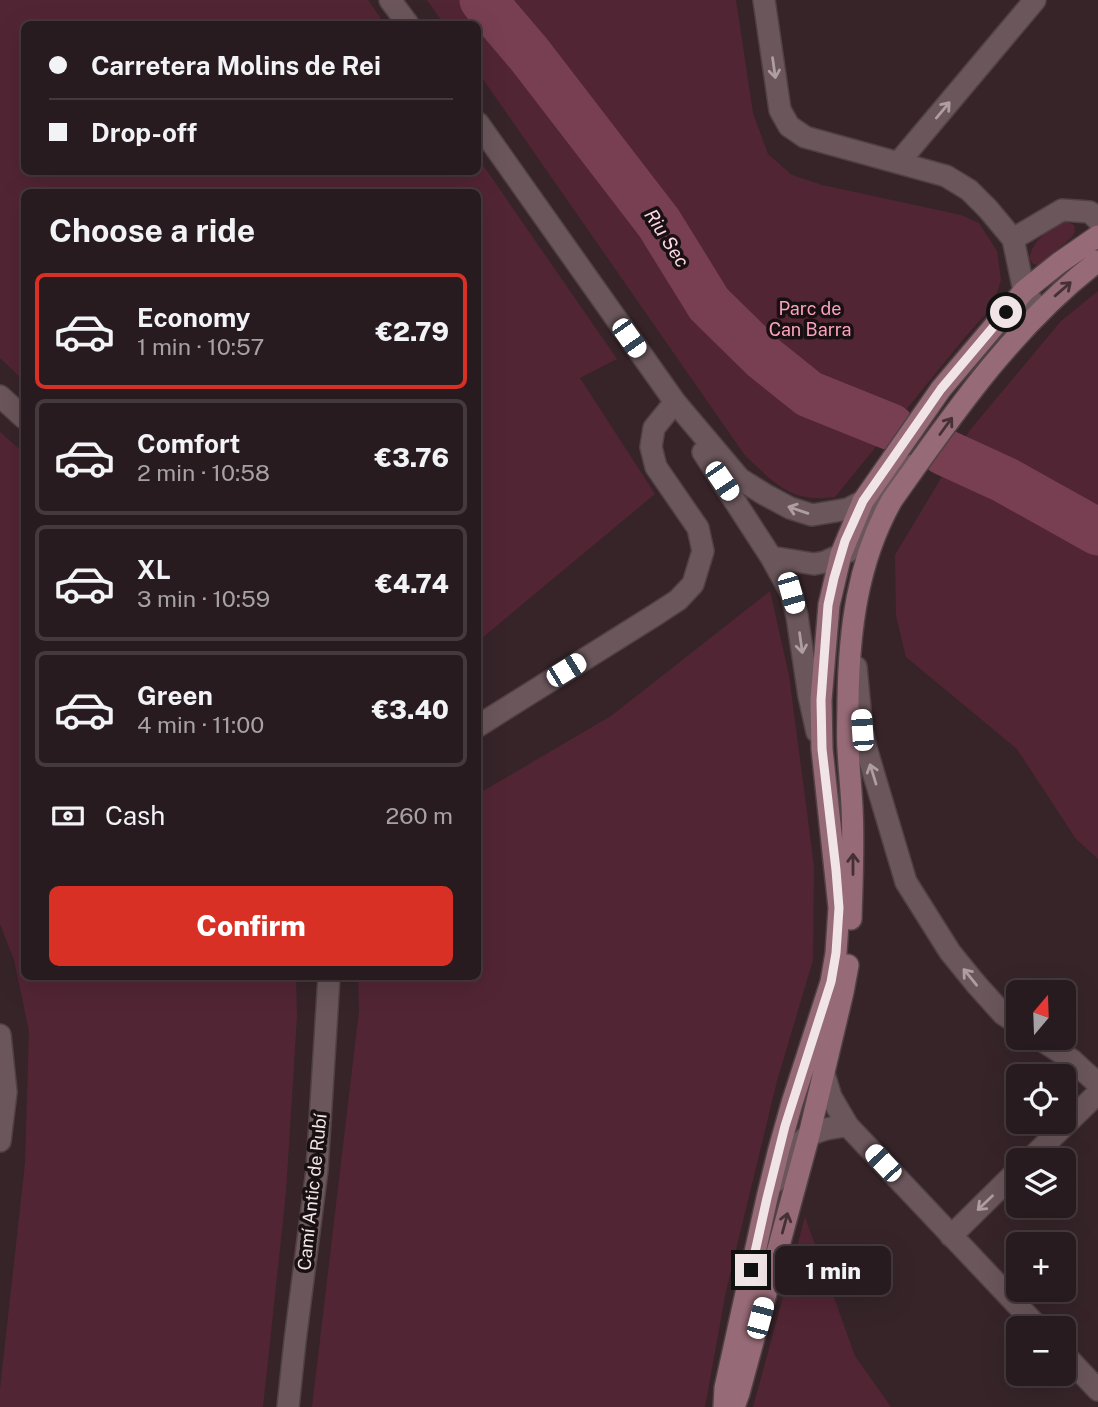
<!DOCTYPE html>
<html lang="en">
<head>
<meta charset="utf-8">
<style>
  :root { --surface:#281b1f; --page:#34282c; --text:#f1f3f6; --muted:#a5a1a4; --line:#44393d; --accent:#d93025 }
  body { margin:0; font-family:"Public Sans",sans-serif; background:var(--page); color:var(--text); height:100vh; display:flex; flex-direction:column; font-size:26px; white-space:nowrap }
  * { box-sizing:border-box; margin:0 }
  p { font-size:23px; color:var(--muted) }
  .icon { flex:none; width:38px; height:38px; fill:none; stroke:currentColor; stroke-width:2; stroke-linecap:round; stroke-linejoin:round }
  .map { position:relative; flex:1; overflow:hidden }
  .side { position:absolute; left:21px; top:189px; width:460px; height:791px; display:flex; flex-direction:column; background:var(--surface); border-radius:10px; box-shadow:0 7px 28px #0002,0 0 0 2px var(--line) }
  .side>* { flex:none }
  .hud { position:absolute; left:21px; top:21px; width:460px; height:154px; border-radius:10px; box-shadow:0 7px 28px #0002,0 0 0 2px var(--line); display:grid; align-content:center; height:154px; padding:0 28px; background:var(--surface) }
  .needle { width:46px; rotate:19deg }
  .tools { position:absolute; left:1006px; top:980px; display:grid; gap:14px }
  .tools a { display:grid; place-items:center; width:70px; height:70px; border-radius:10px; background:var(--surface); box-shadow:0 7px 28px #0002,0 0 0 2px var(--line); font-size:35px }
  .end { position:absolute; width:32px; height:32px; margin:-16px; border:9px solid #f1e4e7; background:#111; box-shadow:0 0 0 4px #111 }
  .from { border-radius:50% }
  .bubble { position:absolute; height:49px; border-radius:10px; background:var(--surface); box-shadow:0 7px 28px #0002,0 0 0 2px var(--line); font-size:23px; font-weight:800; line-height:49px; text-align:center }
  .car { position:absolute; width:21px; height:42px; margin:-21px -10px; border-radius:9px; box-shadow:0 0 5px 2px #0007; background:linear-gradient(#fff 24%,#345 0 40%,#fff 0 76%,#345 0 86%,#fff 0) }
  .hud b { display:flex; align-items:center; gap:24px; height:66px; font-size:26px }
  .hud b+b { border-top:2px solid var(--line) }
  .hud i { width:18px; height:18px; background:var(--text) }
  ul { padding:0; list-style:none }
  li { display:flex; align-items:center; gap:21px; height:116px; margin:0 14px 10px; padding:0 14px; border:4px solid var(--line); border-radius:10px }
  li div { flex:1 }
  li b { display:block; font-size:26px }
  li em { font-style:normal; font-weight:800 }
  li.selected { border-color:var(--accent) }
  li>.icon { width:63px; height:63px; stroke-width:1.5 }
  h2 { padding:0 28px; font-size:32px; line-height:84px }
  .pay { display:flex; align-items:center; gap:18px; height:77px; padding:0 28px; font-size:26px }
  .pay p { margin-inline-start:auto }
  .cta { display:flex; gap:14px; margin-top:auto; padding:14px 28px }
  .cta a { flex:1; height:80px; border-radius:10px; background:var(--accent); color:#fff; font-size:28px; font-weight:800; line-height:80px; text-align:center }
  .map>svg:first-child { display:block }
  .green { fill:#522534 }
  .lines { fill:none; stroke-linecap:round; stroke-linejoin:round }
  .river { stroke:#783f52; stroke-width:47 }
  .street-casing { stroke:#504145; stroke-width:24 }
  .secondary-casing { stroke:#504145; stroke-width:24 }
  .street { stroke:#6a565b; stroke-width:21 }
  .secondary { stroke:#966a77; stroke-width:21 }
  .oneway { stroke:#ae9da1 }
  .oneway2 { stroke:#443035 }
  .route { stroke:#f1e4e7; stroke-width:9 }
  .labels { text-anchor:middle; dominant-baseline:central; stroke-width:7; stroke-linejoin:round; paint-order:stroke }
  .park-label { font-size:18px; fill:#fca2be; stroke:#181012 }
  .street-label { font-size:18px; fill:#f1e4e7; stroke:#181012 }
  .water-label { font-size:19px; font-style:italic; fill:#fdd7e1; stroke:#181012 }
</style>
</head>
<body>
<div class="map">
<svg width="1098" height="1407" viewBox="0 0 1098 1407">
  <rect width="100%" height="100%" fill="#362429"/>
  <path class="green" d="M 0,0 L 368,0 L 385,24 L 24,24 L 24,172 L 478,172 L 478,158 L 617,359 L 580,378 L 655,494 L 482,638 L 478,632 L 478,192 L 24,192 L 24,381 L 0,358 Z
    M 427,0 L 736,0 L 753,113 L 768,154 L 792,175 L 822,185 L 961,215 L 979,223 L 997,251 L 1001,280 L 992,307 L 966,336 L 835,497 C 790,503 774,483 744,454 L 478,72 L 478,24 L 444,24 Z
    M 1064,221 L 1074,225 L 1075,232 L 1072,237 L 1039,265 L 1033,264 L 1029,258 C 1034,239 1048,230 1064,221 Z
    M 1098,291 L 1098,859 L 1076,839 L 1017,749 L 906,657 L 896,616 L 895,555 L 970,430 L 1061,321 Z
    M 0,432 L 24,453 L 24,976 L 296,977 L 297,1016 L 286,1192 L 263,1407 L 0,1407 L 0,1389 L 25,1163 L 29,1031 L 14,960 L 0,924 Z
    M 770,591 L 789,675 L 814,866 L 813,960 L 777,1081 L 726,1291 L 705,1407 L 312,1407 L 359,1011 L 358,977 L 478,976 L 478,794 L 611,716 Z
    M 805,1217 L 855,1356 L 891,1407 L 753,1407 Z"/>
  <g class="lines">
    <path class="river" d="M 483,0 L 529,54 L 659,223 L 709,304 L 764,358 L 809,394 L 891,427
      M 944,452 L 1005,480 L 1098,532"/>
    <g class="street-casing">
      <path id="street" d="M 390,0 L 408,24
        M 764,0 L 780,110 L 789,126 L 805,137 L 946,176 L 969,190 L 988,209 L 1013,239 L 1024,291 L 1040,311
        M 478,123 L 675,402 L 740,479 L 764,494 L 790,508 L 812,515 L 848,509 L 863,501
        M 899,162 L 1035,0
        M 1013,239 L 1062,210 L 1090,212 L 1098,220
        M 0,396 L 24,418
        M 703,452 L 771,557 L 791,593 L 797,616 L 809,696 L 817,732
        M 771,557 L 814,564 L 825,562 L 849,551 L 858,543 L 871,509 L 891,483 L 913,465
        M 856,667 L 862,730 L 866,748 L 906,882 L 950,952 L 976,984 L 1003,1014 L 1018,1024
        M 478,726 L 655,615 L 678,600 L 693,584 L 703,551 L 698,528 L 656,467 L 651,447 L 654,428 L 675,402
        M 0,1035 L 6,1092 L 0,1141
        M 1038,1038 L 1072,1060 L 1098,1084
        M 824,1074 L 831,1097 L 848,1126 L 1039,1328
        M 1029,1160 L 1098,1093
        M 775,1182 C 795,1143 803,1129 848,1126
        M 951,1236 L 1018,1170
        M 1064,1354 L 1098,1390
        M 288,1407 L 295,1341 L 317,1170 L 329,976"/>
    </g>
    <g class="secondary-casing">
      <path id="secondary" d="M 851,919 C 852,882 854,845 852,807 C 851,788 849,768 848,749 C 847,733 848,717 848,701 C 849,631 857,562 892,500 C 953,414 1014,325 1098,261
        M 724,1407 L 725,1388 L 767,1198 L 779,1149 L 792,1103 L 831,982 L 836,953 L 839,908 L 822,749 L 821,700 L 829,605 L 841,554 L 863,501 L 941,389 L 1024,291 L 1059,263 L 1098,236
        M 734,1407 L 739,1393 L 809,1135 L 843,992 L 848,965"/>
    </g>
    <use href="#street" class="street"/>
    <use href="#secondary" class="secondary"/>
  </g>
  <defs><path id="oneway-shaft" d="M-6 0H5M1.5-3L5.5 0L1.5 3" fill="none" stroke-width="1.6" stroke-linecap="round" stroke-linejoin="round" transform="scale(1.75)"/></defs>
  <g class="oneway">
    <use href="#oneway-shaft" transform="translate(774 68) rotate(82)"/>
    <use href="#oneway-shaft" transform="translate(943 110) rotate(-50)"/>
    <use href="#oneway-shaft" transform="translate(798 510) rotate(-161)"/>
    <use href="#oneway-shaft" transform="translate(801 643) rotate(82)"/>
    <use href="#oneway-shaft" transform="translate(873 774) rotate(-107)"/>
    <use href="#oneway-shaft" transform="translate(970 977) rotate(-129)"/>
    <use href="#oneway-shaft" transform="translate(985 1203) rotate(136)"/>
  </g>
  <g class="oneway2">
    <use href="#oneway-shaft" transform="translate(1063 289) rotate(-41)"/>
    <use href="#oneway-shaft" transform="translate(946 426) rotate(-54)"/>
    <use href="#oneway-shaft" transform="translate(853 864) rotate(-90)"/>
    <use href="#oneway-shaft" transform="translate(785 1223) rotate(-75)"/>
  </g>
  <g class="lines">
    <path class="route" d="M 751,1270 L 767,1198 L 785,1126 L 831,982 L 836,953 L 839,908 L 836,870 L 822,749 L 821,700 L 828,605 L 834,578 L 845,541 L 863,501 L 941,389 L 1006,312"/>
  </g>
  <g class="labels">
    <g class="park-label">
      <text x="810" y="308">Parc de<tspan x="810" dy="21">Can Barra</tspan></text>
    </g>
    <g class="street-label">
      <text transform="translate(312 1192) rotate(-84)">Camí Antic de Rubí</text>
    </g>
    <g class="water-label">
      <text transform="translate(667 238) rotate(57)">Riu Sec</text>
    </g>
  </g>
</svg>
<div class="tools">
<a><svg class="needle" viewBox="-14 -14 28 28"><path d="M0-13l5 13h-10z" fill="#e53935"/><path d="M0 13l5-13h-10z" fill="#a5a1a4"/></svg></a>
<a><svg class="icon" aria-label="locate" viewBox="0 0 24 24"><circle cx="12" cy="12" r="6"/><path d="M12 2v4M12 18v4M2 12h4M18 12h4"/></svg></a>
<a><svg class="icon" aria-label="layers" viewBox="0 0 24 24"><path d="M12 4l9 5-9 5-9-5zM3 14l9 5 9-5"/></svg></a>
<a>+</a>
<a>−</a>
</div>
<i class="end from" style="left:1006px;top:312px"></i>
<i class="end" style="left:751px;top:1270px"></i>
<div class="bubble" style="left:775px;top:1246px;width:116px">1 min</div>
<i class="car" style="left:629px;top:338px;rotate:145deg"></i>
<i class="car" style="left:722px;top:481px;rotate:146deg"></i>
<i class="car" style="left:791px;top:593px;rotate:164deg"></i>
<i class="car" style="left:566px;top:670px;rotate:58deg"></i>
<i class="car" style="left:862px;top:730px;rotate:356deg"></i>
<i class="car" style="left:883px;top:1163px;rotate:317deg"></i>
<i class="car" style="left:760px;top:1318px;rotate:15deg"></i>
<div class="hud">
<b><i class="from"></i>Carretera Molins de Rei</b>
<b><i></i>Drop-off</b>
</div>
<section class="side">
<h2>Choose a ride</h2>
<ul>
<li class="selected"><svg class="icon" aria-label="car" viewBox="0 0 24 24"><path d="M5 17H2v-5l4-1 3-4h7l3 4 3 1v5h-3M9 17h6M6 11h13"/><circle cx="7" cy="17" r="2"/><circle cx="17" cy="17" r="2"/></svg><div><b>Economy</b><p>1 min · 10:57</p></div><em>€2.79</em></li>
<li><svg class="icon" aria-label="car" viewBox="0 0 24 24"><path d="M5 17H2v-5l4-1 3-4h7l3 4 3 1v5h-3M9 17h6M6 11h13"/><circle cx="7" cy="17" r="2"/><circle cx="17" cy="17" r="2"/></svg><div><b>Comfort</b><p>2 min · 10:58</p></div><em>€3.76</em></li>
<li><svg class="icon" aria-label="car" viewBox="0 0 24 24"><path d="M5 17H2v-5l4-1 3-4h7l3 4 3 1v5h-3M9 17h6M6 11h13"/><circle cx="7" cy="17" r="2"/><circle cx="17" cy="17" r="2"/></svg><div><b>XL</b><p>3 min · 10:59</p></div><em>€4.74</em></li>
<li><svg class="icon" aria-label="car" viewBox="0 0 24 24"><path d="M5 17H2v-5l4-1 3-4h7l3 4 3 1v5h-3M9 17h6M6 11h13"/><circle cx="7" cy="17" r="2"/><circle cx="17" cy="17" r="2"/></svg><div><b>Green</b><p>4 min · 11:00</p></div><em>€3.40</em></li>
</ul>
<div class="pay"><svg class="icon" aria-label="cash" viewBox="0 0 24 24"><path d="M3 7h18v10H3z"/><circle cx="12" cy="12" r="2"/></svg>Cash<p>260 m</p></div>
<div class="cta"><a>Confirm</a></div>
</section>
</div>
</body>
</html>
